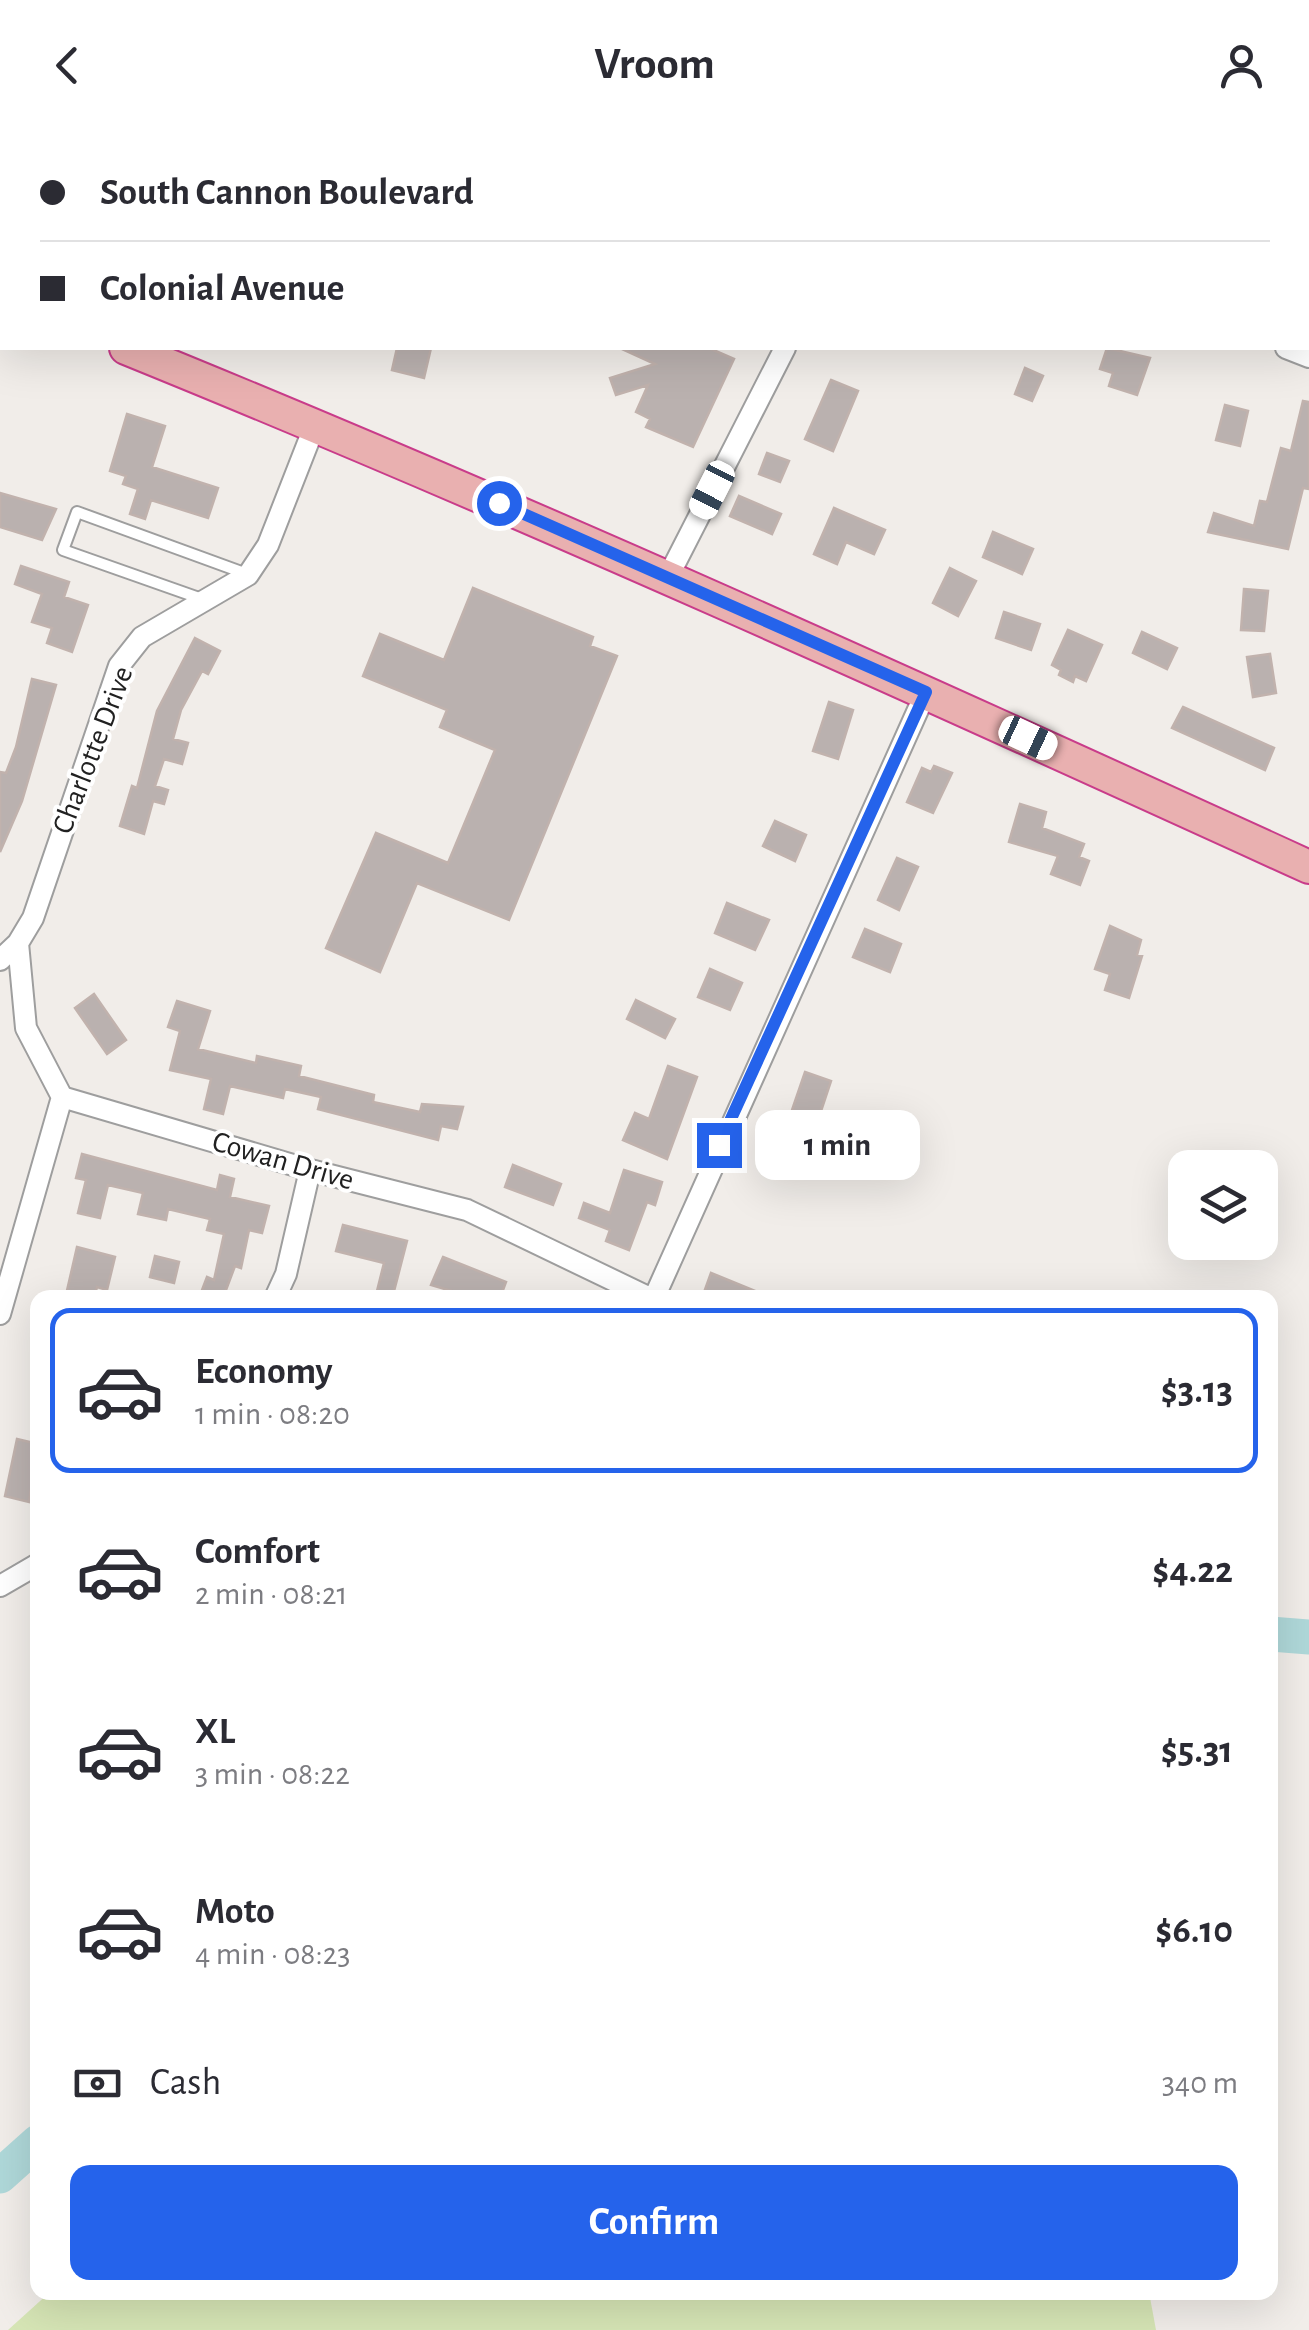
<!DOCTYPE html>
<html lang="en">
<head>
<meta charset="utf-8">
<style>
  :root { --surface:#fff; --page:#f2f2f3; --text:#2b2b33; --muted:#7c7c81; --line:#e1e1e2; --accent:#2563eb }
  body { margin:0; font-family:"Alegreya Sans",sans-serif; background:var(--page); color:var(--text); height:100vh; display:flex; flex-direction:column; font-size:38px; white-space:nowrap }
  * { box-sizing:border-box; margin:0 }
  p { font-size:32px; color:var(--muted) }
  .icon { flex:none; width:55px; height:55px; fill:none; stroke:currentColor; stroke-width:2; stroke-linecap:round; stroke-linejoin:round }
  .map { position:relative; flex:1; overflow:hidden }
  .panel { position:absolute; left:30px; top:1160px; width:1248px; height:1010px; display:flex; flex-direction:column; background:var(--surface); border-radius:20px; box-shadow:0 10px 40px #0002 }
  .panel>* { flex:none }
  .banner { position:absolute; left:0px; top:0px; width:1310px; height:220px; box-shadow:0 10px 40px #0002; display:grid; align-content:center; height:220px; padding:0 40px; background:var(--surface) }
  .buttons { position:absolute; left:1168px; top:1020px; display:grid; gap:20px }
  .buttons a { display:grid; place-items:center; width:110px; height:110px; border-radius:20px; background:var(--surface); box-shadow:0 10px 40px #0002; font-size:50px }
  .end { position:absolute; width:45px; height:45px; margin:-22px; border:12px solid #2563eb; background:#fff; box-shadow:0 0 0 5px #fff }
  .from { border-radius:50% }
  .bubble { position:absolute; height:70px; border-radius:20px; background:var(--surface); box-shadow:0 10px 40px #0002; font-size:32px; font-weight:700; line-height:70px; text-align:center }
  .car { position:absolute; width:30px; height:60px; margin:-30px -15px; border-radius:12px; box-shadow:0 0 8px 2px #0007; background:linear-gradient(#fff 24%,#345 0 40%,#fff 0 76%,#345 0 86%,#fff 0) }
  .banner b { display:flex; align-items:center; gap:35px; height:95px; font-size:38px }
  .banner b+b { border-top:2px solid var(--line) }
  .banner i { width:25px; height:25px; background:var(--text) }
  ul { padding:18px 0 0; list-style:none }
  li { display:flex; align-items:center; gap:30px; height:165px; margin:0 20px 15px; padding:0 20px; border:5px solid transparent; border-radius:20px }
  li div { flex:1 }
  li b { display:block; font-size:38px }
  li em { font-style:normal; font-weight:700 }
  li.selected { border-color:var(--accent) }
  li>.icon { width:90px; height:90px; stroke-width:1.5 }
  .pay { display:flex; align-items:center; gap:25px; height:110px; padding:0 40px; font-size:38px }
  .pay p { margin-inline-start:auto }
  .action { display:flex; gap:20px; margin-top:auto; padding:20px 40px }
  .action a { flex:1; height:115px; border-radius:20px; background:var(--accent); color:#fff; font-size:40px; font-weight:700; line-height:115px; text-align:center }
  header { display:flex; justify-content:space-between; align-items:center; height:130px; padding:0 40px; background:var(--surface); font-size:45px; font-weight:700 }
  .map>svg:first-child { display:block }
  .grass { fill:#d6e5b5 }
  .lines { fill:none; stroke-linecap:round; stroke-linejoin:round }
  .river { stroke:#afd8d9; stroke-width:35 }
  .building { fill:#bab1af; stroke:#c1b2ad; stroke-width:2.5 }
  .service-casing { stroke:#9e9e9e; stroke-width:14 }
  .minor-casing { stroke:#9e9e9e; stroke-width:24 }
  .trunk-casing { stroke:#c93c8a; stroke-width:36 }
  .service { stroke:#fff; stroke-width:10 }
  .minor { stroke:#fff; stroke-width:20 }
  .trunk { stroke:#e9b0b0; stroke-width:32 }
  .route { stroke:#2563eb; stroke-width:12 }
  .labels { text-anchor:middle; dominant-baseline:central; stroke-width:8; stroke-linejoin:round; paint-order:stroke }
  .street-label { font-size:30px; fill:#212121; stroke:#fff }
</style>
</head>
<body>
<header><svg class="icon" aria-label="back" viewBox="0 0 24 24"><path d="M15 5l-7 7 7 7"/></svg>Vroom<svg class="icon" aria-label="person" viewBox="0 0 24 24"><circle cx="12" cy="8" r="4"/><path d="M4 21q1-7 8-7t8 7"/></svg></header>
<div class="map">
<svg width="1309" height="2200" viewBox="0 0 1309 2200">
  <rect width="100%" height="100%" fill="#f1ede9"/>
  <path class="grass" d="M 50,2162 L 1149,2162 L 1156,2200 L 8,2200 Z"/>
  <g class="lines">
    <path class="river" d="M 1270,1504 L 1309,1507
      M 0,2046 L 38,2012"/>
  </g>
  <path class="building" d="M 397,218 L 431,218 L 424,248 L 392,240 Z
    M 620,218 L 709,218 L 734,229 L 693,317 L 646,297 L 650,289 L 636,282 L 648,255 L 616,265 L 610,248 L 655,234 Z
    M 1107,218 L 1150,228 L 1137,265 L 1109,256 L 1113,243 L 1100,239 Z
    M 1025,238 L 1043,246 L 1032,271 L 1015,264 Z
    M 831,250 L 858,261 L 833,321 L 805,309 Z
    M 1303,271 L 1309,272 L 1309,359 L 1303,358 L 1288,419 L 1208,402 L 1214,383 L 1254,396 L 1260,371 L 1267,372 L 1281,318 L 1291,321 Z
    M 1225,275 L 1248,281 L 1240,316 L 1216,310 Z
    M 127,284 L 165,296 L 152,337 L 218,358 L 208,388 L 151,370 L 145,389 L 130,384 L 138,359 L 123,354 L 126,346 L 110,341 Z
    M 767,323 L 789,331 L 780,352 L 759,344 Z
    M 0,363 L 56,379 L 42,410 L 0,397 Z
    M 739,366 L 781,384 L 772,404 L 730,386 Z
    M 834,378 L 885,400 L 874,424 L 846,412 L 837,434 L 814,424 Z
    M 993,402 L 1033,419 L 1022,444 L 983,427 Z
    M 21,436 L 69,452 L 64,467 L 88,475 L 72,522 L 47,513 L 52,498 L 32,492 L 42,464 L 15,454 Z
    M 950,438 L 976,451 L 958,486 L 933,473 Z
    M 473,458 L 593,507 L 590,516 L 617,526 L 509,790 L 417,753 L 380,842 L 326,818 L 376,703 L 448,733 L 495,620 L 440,597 L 447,580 L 363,546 L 380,504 L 444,530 Z
    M 1244,459 L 1268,461 L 1264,501 L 1241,500 Z
    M 1004,482 L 1040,494 L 1031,520 L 996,508 Z
    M 1068,500 L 1102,515 L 1086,551 L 1075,546 L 1073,552 L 1059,545 L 1061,540 L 1052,535 Z
    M 1142,502 L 1177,518 L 1167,539 L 1133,523 Z
    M 195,508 L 220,521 L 208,544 L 202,541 L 181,580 L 173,609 L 188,613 L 182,634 L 164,629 L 155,656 L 168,660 L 164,674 L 153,671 L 144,704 L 120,696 L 132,656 L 137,658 L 157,581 Z
    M 1270,524 L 1276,563 L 1253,567 L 1247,527 Z
    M 32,549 L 56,555 L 22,671 L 0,722 L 0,642 L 6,643 L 16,617 Z
    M 829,572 L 853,580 L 838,629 L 813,621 Z
    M 1183,577 L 1274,618 L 1265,640 L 1172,598 Z
    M 934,636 L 952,643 L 933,683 L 907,672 L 922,638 L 931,642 Z
    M 1020,674 L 1046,682 L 1042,698 L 1084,714 L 1079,727 L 1089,731 L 1080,755 L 1051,744 L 1058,726 L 1009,712 Z
    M 775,691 L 806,705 L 795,731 L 763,716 Z
    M 897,728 L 918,737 L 899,780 L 878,770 Z
    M 727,773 L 769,790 L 755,820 L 715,803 Z
    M 1110,796 L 1141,810 L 1137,825 L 1142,826 L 1129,868 L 1105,860 L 1110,844 L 1095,839 Z
    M 865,799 L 901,814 L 890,842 L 853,827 Z
    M 710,839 L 742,853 L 730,880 L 698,867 Z
    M 94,864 L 126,910 L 107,924 L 75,878 Z
    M 636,870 L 675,889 L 665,908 L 627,889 Z
    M 177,871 L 210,881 L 198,919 L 256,933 L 257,926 L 301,936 L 299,946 L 374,965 L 373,972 L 420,982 L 422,974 L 463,977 L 457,999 L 441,996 L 438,1010 L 318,979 L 321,967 L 285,959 L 283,968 L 230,956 L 223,984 L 204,979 L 211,949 L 170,940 L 180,901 L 168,897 Z
    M 668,936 L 697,947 L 667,1029 L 623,1010 L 635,983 L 649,989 Z
    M 805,942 L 831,951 L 815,999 L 823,1003 L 815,1032 L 773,1010 L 786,984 L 790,986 Z
    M 82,1024 L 217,1060 L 220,1045 L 234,1049 L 230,1067 L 269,1076 L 262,1103 L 249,1100 L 241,1138 L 235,1136 L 223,1168 L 199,1168 L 207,1147 L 214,1150 L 224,1104 L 207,1100 L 210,1089 L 168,1079 L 166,1090 L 138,1084 L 143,1063 L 108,1055 L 100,1088 L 78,1083 L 86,1050 L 76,1048 Z
    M 513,1035 L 561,1054 L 553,1075 L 505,1057 Z
    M 624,1040 L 662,1052 L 655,1075 L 647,1072 L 629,1120 L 606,1111 L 610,1100 L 579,1088 L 584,1073 L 610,1083 Z
    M 343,1095 L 407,1111 L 393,1165 L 377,1161 L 384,1133 L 336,1121 Z
    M 77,1117 L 115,1127 L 107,1160 L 97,1157 L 94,1168 L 66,1165 Z
    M 155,1126 L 179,1132 L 174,1153 L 150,1147 Z
    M 443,1127 L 506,1152 L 500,1168 L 475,1168 L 431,1155 Z
    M 711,1143 L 770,1167 L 770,1168 L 702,1168 Z
    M 17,1309 L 38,1314 L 29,1372 L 5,1366 Z"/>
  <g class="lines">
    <g class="service-casing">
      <path id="service" d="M 202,469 L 63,420 L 77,382 L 247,444"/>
    </g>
    <g class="minor-casing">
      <path id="minor" d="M 753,0 L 759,2
        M 159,2 L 160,0
        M 895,2 L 896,0
        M 1286,218 L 1309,227
        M 668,447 L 785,218
        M 18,813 L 26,898 L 62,967 L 310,1040 L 467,1080 L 650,1168
        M 0,830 L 18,813 L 33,788 L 119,536 L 142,507 L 248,445 L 268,415 L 315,295
        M 275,1168 L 286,1144 L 310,1040
        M 654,1168 L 926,562
        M 0,1184 L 62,967
        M 0,1456 L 38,1434"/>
    </g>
    <g class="trunk-casing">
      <path id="trunk" d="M 0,172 L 2,172
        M 126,218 C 525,380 917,558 1309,737"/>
    </g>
    <use href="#service" class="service"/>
    <use href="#minor" class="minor"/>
    <use href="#trunk" class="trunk"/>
  </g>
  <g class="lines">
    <path class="route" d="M 499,373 L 926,562 L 719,1015"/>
  </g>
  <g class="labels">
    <g class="street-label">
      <text transform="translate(93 620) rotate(-69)">Charlotte Drive</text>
      <text transform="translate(283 1031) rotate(16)">Cowan Drive</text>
    </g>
  </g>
</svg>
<div class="buttons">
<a><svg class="icon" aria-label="layers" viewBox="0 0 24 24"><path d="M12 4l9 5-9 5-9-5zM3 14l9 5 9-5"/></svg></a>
</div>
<i class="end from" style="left:499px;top:373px"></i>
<i class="end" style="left:719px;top:1015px"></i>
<div class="bubble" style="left:755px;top:980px;width:165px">1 min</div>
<i class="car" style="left:712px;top:360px;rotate:207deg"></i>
<i class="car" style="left:1028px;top:608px;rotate:115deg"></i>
<div class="banner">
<b><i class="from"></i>South Cannon Boulevard</b>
<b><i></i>Colonial Avenue</b>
</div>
<section class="panel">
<ul>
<li class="selected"><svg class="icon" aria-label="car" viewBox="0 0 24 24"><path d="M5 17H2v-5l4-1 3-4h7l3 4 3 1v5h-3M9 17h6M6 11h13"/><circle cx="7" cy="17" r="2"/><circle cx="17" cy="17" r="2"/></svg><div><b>Economy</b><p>1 min · 08:20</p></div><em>$3.13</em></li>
<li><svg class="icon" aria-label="car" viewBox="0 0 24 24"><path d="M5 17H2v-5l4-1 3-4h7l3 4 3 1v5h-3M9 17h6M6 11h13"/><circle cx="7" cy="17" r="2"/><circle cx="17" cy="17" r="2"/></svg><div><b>Comfort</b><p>2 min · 08:21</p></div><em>$4.22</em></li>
<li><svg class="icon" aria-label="car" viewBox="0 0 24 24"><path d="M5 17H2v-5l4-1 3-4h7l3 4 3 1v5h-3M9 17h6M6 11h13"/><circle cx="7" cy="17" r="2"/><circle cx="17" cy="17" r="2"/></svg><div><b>XL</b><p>3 min · 08:22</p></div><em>$5.31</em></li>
<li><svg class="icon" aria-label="car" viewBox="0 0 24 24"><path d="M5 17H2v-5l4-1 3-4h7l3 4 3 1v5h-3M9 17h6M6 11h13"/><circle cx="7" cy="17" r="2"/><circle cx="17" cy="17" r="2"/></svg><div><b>Moto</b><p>4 min · 08:23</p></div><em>$6.10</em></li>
</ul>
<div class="pay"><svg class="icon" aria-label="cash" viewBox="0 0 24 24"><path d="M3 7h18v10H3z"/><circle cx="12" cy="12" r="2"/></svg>Cash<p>340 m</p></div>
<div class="action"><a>Confirm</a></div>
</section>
</div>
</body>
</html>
